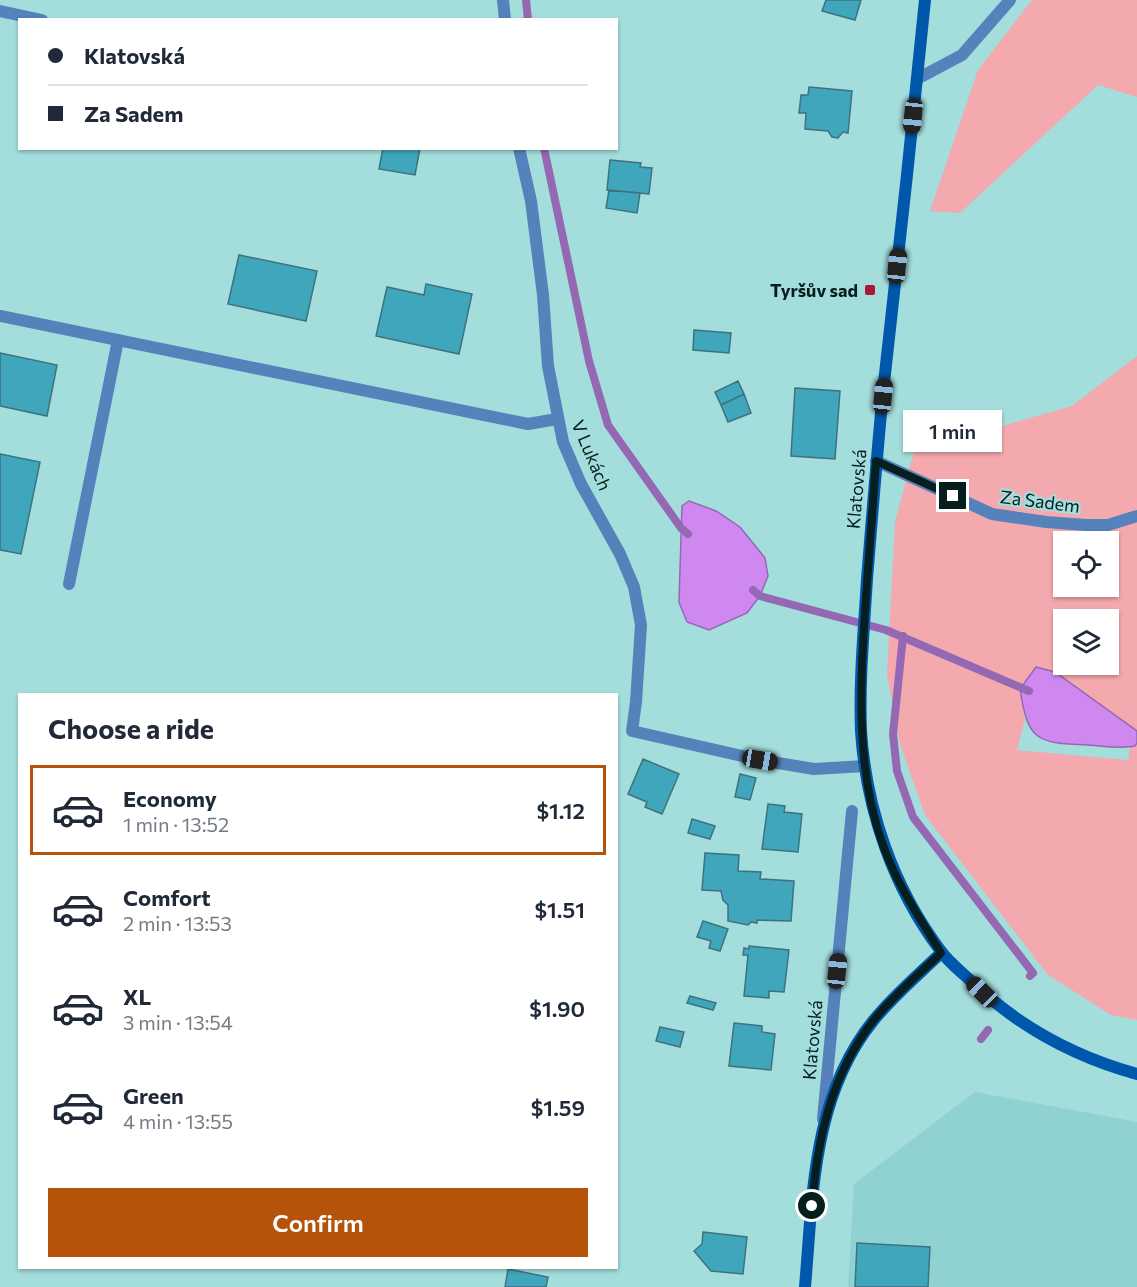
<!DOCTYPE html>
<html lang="en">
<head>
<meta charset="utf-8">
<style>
  :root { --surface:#fff; --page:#f6f6f7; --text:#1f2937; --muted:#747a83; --line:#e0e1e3; --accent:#b45309 }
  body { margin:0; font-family:Commissioner,sans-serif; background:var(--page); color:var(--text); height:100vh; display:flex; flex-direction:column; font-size:22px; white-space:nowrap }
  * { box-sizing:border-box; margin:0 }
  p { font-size:20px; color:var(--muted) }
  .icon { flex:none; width:33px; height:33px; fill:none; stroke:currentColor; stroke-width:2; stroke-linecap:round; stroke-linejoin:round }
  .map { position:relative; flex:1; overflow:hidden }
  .panel { position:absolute; left:18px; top:693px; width:600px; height:576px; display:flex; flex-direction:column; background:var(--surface); border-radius:0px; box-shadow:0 2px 4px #0004 }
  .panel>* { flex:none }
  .guide { position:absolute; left:18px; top:18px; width:600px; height:132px; border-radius:0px; box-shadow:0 2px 4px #0004; display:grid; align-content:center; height:132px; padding:0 30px; background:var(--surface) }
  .buttons { position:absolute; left:1053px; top:531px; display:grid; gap:12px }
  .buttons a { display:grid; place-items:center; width:66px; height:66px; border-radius:0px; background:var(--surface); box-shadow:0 2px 4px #0004; font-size:30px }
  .end { position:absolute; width:27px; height:27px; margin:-14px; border:8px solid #071e1e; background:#fff; box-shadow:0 0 0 3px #fff }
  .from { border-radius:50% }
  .bubble { position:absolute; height:42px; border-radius:0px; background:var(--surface); box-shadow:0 2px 4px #0004; font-size:20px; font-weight:600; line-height:42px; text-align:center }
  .car { position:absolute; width:18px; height:36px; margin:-18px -9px; border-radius:8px; box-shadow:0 0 4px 2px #0007; background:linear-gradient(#222 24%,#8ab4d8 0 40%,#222 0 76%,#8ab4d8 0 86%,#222 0) }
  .guide b { display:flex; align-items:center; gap:21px; height:57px; font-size:22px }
  .guide b+b { border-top:2px solid var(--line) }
  .guide i { width:15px; height:15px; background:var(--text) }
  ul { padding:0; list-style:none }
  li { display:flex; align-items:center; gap:18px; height:90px; margin:0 12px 9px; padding:0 18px; border:3px solid transparent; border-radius:0px }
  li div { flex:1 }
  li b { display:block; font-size:22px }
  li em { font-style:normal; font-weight:600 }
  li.current { border-color:var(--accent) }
  li>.icon { width:54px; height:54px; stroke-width:1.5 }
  h2 { padding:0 30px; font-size:27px; line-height:72px }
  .cta { display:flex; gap:12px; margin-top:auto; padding:12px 30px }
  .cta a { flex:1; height:69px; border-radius:0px; background:var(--accent); color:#fff; font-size:24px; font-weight:600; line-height:69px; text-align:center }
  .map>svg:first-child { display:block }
  .built { fill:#8fd2d1 }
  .green { fill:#f4a9ae; fill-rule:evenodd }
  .water { fill:#d088f1; stroke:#9468b2; stroke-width:1.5 }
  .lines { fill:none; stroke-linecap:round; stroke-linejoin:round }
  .stream { stroke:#9468b2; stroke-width:8 }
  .building { fill:#3fa6bc; stroke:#3f727f; stroke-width:1.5 }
  .lane { stroke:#5582bb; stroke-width:12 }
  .street { stroke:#5582bb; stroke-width:12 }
  .secondary { stroke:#0058ac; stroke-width:12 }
  .route { stroke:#071e1e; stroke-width:8 }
  .poi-dot { fill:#ac173d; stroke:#a3dddc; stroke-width:2 }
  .labels { text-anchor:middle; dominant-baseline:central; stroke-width:4.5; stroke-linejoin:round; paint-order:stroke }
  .poi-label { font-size:18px; font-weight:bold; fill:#071e1e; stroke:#a3dddc; text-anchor:end }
  .street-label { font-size:18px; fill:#071e1e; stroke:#a3dddc }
</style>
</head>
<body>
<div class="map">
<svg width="1137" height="1287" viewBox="0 0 1137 1287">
  <rect width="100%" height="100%" fill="#a3dddc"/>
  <path class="built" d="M 975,1092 L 1137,1122 L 1137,1287 L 848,1287 L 854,1184 Z"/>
  <path class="green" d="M 1032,0 L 1137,0 L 1137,97 L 1098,85 L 960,213 L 930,211 L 978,70 Z
    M 1137,356 L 1137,731 L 1055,672 L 1036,667 L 1020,689 L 1025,719 L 1017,750 L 1128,760 L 1130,747 L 1135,746 L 1137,743 L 1137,1020 L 1111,1015 L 1048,975 L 925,815 L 900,744 L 887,674 L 895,522 L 914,451 L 1072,406 ZM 1064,542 L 1108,542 L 1108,586 L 1064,586 ZM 1064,620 L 1108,620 L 1108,664 L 1064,664 Z"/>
  <path class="water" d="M 689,501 L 716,511 L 740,527 L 765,558 L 768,576 L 760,596 L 747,613 L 709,630 L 687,622 L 679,602 L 682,506 Z
    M 1036,667 L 1055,672 L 1137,731 L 1137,743 L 1135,746 C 1120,749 1103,746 1088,745 C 1036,743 1028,741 1020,689 Z"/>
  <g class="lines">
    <path class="stream" d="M 526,0 L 528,20
      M 544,148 L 589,361 L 608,425 L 681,528 L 688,534
      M 753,590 L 760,596 L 886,630 L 1029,691
      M 903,636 L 893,734 L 897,771 L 913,817 L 1033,973 L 1030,976
      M 981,1039 L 988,1030"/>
  </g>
  <path class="building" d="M 826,0 L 861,0 L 855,20 L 822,11 Z
    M 809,87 L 852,91 L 848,133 L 843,132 L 838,138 L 832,137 L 828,131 L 805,129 L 806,113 L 799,113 L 801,95 L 808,95 Z
    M 383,148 L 420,148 L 415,175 L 379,169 Z
    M 610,160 L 641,163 L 640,167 L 652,168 L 649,194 L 607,190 Z
    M 609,190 L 640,193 L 637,213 L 606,208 Z
    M 239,255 L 317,271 L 306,321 L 228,304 Z
    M 426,284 L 472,294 L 459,354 L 376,336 L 387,287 L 424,295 Z
    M 694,330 L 731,333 L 729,353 L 693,350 Z
    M 0,353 L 57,365 L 47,416 L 0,406 Z
    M 738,381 L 744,394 L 721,405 L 715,392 Z
    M 795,388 L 840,391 L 835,459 L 791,456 Z
    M 744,394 L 751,413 L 728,422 L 721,405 Z
    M 0,454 L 40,462 L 21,554 L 0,550 Z
    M 643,759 L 679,774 L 662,814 L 645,807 L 647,802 L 628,794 Z
    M 740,774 L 756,778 L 750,800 L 735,797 Z
    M 768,804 L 785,806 L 784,812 L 802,814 L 798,852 L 762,849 Z
    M 692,819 L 715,826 L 710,839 L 688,833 Z
    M 705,853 L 739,855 L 738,871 L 761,872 L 760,879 L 794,881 L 791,921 L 757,920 L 757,923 L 751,922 L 748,925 L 728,921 L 728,905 L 723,900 L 721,891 L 702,890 Z
    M 703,921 L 728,929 L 720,951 L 709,948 L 711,941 L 697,937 Z
    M 749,946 L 789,950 L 784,992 L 769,991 L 769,998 L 744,996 L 748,955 L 743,955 L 744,948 L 749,949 Z
    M 690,996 L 716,1003 L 713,1010 L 687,1003 Z
    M 734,1023 L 762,1026 L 762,1032 L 775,1034 L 771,1070 L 729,1066 Z
    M 660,1027 L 684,1032 L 680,1047 L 656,1041 Z
    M 703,1232 L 747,1237 L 743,1274 L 711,1271 L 694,1251 L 702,1244 Z
    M 857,1243 L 930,1247 L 928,1287 L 855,1287 Z
    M 508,1269 L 548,1277 L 546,1287 L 505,1287 Z"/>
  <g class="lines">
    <path class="lane" d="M 876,461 L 992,514 L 1046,522 L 1086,525 L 1108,525 L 1137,516
      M 69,584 L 118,340"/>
    <path class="street" d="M 503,0 L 505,20
      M 0,11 L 42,20
      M 917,79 L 962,55 L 1010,0
      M 519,148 L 531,201 L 543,295 L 548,366 L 563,442 L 581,484 L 620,554 L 634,587 L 641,625 L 636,702 L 632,731 L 760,760 L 814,769 L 865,766
      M 0,316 L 528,424 L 557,419
      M 823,1119 L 852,811"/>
    <path class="secondary" d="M 925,0 C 912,131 898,261 883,392 C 877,454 872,517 867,579 C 864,629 859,681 861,731 C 866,809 893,887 940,950 C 949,963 963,973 974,984 C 1021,1028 1075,1057 1137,1074
      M 805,1287 C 813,1195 812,1097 873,1021 C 893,996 918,975 941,953"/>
  </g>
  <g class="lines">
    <path class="route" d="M 812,1206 C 817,1140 831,1075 873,1021 C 893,996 918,975 941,953 C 922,922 902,892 888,858 C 854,776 860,684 866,597 C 869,552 873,507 876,461 L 953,496"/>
  </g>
  <rect class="poi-dot" x="864" y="284" width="12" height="12" rx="3"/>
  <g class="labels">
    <g class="poi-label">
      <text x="858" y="290">Tyršův sad</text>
    </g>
    <g class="street-label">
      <text transform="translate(592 455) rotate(67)">V Lukách</text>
      <text transform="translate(856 489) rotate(-85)">Klatovská</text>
      <text transform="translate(1040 501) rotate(7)">Za Sadem</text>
      <text transform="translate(812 1040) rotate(-85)">Klatovská</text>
    </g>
  </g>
</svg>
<div class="buttons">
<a><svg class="icon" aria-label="locate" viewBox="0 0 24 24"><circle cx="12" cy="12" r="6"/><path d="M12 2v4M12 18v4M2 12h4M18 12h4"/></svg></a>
<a><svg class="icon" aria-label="layers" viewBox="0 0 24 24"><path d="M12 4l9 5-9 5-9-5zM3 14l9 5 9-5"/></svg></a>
</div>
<i class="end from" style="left:812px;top:1206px"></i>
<i class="end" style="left:953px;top:496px"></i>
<div class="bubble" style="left:903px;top:410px;width:99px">1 min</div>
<i class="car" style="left:913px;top:116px;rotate:186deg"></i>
<i class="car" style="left:897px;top:266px;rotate:6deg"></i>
<i class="car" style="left:883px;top:396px;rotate:6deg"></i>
<i class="car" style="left:760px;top:760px;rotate:100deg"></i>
<i class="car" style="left:837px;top:971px;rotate:6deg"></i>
<i class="car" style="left:982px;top:992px;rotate:314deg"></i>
<div class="guide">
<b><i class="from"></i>Klatovská</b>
<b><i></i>Za Sadem</b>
</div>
<section class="panel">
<h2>Choose a ride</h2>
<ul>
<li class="current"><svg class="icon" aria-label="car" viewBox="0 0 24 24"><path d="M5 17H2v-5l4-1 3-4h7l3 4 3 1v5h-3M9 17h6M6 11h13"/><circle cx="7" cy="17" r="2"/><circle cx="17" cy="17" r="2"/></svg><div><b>Economy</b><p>1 min · 13:52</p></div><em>$1.12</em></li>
<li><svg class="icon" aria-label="car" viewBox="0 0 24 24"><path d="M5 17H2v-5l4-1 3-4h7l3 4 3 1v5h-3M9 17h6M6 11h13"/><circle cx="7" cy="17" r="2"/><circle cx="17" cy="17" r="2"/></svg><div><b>Comfort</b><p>2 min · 13:53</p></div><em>$1.51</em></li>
<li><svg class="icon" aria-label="car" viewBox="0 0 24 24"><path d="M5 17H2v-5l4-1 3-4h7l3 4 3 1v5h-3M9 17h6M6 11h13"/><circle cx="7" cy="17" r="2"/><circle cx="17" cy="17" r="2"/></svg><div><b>XL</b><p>3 min · 13:54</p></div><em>$1.90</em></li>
<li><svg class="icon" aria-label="car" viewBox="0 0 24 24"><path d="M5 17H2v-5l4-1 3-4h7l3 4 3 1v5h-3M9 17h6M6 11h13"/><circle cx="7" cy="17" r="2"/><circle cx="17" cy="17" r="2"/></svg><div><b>Green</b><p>4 min · 13:55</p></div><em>$1.59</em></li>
</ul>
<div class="cta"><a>Confirm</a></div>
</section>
</div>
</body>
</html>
